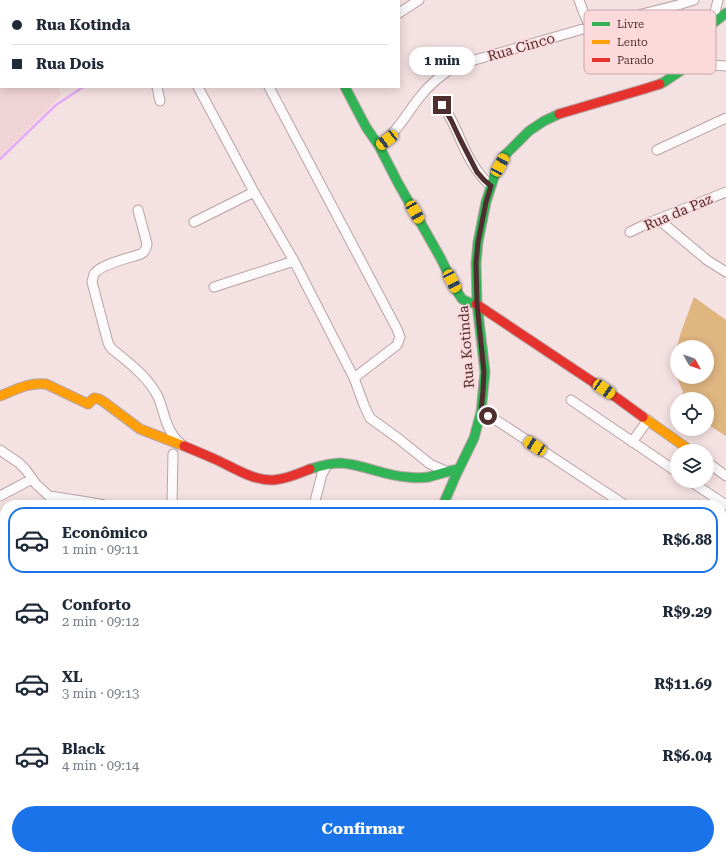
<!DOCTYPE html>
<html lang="pt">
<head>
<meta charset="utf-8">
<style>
  :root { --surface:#fff; --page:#f2f2f3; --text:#1f2937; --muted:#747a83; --line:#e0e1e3; --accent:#1a73e8 }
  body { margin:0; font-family:"Roboto Serif",serif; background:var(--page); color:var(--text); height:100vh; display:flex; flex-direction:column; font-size:15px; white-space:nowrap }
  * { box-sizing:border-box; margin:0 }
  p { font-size:13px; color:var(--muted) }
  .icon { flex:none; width:22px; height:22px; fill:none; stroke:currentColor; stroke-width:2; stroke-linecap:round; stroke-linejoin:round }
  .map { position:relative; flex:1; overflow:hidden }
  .panel { position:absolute; left:0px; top:500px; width:726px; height:360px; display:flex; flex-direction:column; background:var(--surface); border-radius:16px 16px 0 0; box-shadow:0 2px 10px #0003 }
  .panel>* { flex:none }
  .hud { position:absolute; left:0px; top:0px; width:400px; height:88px; box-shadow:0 2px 10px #0003; display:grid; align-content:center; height:88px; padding:0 12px; background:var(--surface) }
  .needle { width:26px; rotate:130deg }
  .controls { position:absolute; left:670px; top:340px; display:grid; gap:8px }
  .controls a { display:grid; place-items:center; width:44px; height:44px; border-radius:50%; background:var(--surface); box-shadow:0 2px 10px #0003; font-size:20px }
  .end { position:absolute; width:18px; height:18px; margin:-9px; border:5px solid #4f2e30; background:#fff; box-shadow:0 0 0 2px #fff }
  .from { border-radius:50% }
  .bubble { position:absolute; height:28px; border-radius:14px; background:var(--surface); box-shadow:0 2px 10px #0003; font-size:13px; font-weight:700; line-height:28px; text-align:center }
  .car { position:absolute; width:12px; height:24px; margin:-12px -6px; border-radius:5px; box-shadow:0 0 3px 1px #0007; background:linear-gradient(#f5c518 24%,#345 0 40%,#f5c518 0 76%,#345 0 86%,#f5c518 0) }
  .hud b { display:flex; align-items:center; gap:14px; height:38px; font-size:15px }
  .hud b+b { border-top:1px solid var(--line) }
  .hud i { width:10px; height:10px; background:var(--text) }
  ul { padding:7px 0 0; list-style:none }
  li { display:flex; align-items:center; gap:12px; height:66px; margin:0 8px 6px; padding:0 4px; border:2px solid transparent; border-radius:16px }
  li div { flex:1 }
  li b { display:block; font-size:15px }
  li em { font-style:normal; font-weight:700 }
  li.current { border-color:var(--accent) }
  li>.icon { width:36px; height:36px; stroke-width:1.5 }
  .button { display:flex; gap:8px; margin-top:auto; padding:8px 12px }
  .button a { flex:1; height:46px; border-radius:24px; background:var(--accent); color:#fff; font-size:16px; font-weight:700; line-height:46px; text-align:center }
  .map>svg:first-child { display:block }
  .built { fill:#f0d3d5 }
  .forest { fill:#dfb580 }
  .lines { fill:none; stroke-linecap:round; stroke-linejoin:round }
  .stream { stroke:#e4abf5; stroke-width:2.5 }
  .river { stroke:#e4abf5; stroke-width:15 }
  .street-casing { stroke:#b9a3a4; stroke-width:11 }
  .fast-casing { stroke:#b9a3a4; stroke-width:11 }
  .slow-casing { stroke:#b9a3a4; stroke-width:11 }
  .jam-casing { stroke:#b9a3a4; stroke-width:11 }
  .street { stroke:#fdfafb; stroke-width:9 }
  .fast { stroke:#30b455; stroke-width:9 }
  .slow { stroke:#ff9f0a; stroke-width:9 }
  .jam { stroke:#e5322d; stroke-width:9 }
  .route { stroke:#4f2e30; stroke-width:5 }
  .labels { text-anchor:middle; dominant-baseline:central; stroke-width:3.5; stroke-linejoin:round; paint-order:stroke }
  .street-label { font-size:14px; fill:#4f2e30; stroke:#fcd9db }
  .key { fill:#fcd9db; stroke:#c8a6a8; stroke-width:1 }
  .key-label { font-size:11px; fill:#4f2e30 }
</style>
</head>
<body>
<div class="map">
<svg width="726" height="860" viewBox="0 0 726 860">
  <rect width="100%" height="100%" fill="#f4e1e2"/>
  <path class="built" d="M 0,12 L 1,13 L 1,87 L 58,87 L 62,95 L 0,156 Z
    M 5,671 L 5,853 L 0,838 L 0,675 Z
    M 6,855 L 305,855 L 311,860 L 7,860 Z"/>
  <path class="forest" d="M 694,297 L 726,320 L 726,436 L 707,424 L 707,399 L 681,399 L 683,392 L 672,366 L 677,348 L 677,377 L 707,377 L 707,347 L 677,347 L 680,335 Z"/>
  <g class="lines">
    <path class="stream" d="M 257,1 L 262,0
      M 0,159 L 56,105 L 83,87"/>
    <path class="river" d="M 721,730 L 726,725
      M 630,860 L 631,855"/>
    <g class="street-casing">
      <path id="street" d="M 579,0 L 583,11 L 590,27
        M 399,13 L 419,0
        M 712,24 L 718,0
        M 691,64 L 726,66
        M 157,87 L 160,101
        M 198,87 L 254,192 L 294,261 L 354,378 L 364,405 L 370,418 L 399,439 L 430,464 L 446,471
        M 269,87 L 397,329 L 400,337 L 397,345 L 354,378
        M 440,102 C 448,111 453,123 458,134 C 466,153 475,172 491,186
        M 379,146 C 396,133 406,115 419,98 C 429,85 442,74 457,65 L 590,27 L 678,5 L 694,0
        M 657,150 L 726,118
        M 138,210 L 147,244 C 146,249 145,252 141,254 C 129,258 102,264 95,273 C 93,275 93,279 92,282 L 107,339 L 109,345 L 112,349 C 129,363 147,376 157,395 C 164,408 164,424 173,435 C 175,439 178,441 181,444
        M 658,219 L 707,260 L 726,272
        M 194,222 L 254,192
        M 630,232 L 646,224 L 726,192
        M 214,287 L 294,261
        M 571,400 L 677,472
        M 481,412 L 496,420 L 625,505
        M 632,442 L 648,420
        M 0,450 L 19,463 L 26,470 L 36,484 L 49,496 L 88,502 L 104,505
        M 707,462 L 726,476
        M 690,481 L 726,505
        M 0,496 L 32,479
        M 172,505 L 173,454
        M 314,505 L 322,474 L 327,465
        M 721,570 L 726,573
        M 657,855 L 658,859 L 660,860
        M 705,855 L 706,860
        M 318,860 L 320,855
        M 500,860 L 503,855"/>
    </g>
    <g class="fast-casing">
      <path id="fast" d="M 660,84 L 664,82 L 691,64 L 703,39 L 712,24 L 726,13
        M 345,87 L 366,127 L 379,146 L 398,183 L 440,257 L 458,293 L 462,299 L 468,302 L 476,304
        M 310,469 C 320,466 330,463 340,463 C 363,464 384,476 407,477 C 414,478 422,478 429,477 C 439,474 448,471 459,469
        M 443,505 L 456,475 L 474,438 L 481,412 L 485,372 L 477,304 L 476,263 L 478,242 L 486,202 L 496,171 L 504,156 L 529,131 L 544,121 L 559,114"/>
    </g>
    <g class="slow-casing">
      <path id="slow" d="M 0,396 C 15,390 29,382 46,384 L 88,404 L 94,398 L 99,399 L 104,402 L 140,429 L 184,446
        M 643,417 L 691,451"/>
    </g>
    <g class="jam-casing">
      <path id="jam" d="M 559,114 L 644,89 L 660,84
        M 476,304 L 617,398 L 643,417
        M 184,446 C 196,451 208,456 219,461 C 236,469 254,481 274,480 C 287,479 298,474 310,469"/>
    </g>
    <use href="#street" class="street"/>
    <use href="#fast" class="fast"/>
    <use href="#slow" class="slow"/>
    <use href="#jam" class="jam"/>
  </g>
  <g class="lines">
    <path class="route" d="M 442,105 L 451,120 L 460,139 L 477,172 L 484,180 L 491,186 L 486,202 L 478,242 L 476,263 L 477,304 L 484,372 L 483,391 L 481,412 L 488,416"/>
  </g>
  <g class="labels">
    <g class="street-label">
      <text transform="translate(521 47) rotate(-16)">Rua Cinco</text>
      <text transform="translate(678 212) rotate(-23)">Rua da Paz</text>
      <text transform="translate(466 347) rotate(-94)">Rua Kotinda</text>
    </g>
  </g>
  <rect x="584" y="10" width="132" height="64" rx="6" class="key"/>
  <rect x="592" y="22" width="18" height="4" fill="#30b455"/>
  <rect x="592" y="40" width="18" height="4" fill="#ff9f0a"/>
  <rect x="592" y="58" width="18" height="4" fill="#e5322d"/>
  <g class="key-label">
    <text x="617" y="28">Livre</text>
    <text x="617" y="46">Lento</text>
    <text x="617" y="64">Parado</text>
  </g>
</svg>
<div class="controls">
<a><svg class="needle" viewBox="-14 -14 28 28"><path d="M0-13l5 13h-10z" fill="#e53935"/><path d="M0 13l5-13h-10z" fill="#747a83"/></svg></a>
<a><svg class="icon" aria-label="locate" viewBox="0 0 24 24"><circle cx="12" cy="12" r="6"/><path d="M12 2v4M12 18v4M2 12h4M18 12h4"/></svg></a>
<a><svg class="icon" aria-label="layers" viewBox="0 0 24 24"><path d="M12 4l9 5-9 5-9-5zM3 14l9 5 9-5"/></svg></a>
</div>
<i class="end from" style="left:488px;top:416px"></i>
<i class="end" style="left:442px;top:105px"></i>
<div class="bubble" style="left:409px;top:47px;width:66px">1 min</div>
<i class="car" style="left:387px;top:140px;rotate:232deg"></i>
<i class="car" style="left:500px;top:165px;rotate:28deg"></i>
<i class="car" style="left:415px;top:212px;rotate:150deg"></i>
<i class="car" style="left:452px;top:281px;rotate:153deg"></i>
<i class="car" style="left:604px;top:389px;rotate:124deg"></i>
<i class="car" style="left:535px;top:446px;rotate:303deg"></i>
<div class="hud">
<b><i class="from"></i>Rua Kotinda</b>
<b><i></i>Rua Dois</b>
</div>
<section class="panel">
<ul>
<li class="current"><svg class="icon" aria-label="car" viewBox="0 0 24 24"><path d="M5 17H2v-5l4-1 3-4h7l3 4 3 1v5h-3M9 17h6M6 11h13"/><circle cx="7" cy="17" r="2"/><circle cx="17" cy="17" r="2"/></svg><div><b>Econômico</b><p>1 min · 09:11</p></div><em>R$6.88</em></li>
<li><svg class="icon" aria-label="car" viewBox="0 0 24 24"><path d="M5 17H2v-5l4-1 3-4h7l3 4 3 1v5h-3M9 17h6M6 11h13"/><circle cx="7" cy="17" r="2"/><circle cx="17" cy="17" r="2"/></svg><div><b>Conforto</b><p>2 min · 09:12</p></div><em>R$9.29</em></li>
<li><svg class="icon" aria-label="car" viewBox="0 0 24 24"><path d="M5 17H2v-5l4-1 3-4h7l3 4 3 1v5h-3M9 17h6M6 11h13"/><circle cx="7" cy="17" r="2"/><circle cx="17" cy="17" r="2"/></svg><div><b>XL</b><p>3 min · 09:13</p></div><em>R$11.69</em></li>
<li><svg class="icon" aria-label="car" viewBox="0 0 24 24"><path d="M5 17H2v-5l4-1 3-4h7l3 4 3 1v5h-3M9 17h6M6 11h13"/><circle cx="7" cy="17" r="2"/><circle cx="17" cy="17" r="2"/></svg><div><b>Black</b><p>4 min · 09:14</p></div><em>R$6.04</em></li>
</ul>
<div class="button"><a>Confirmar</a></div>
</section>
</div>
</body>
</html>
